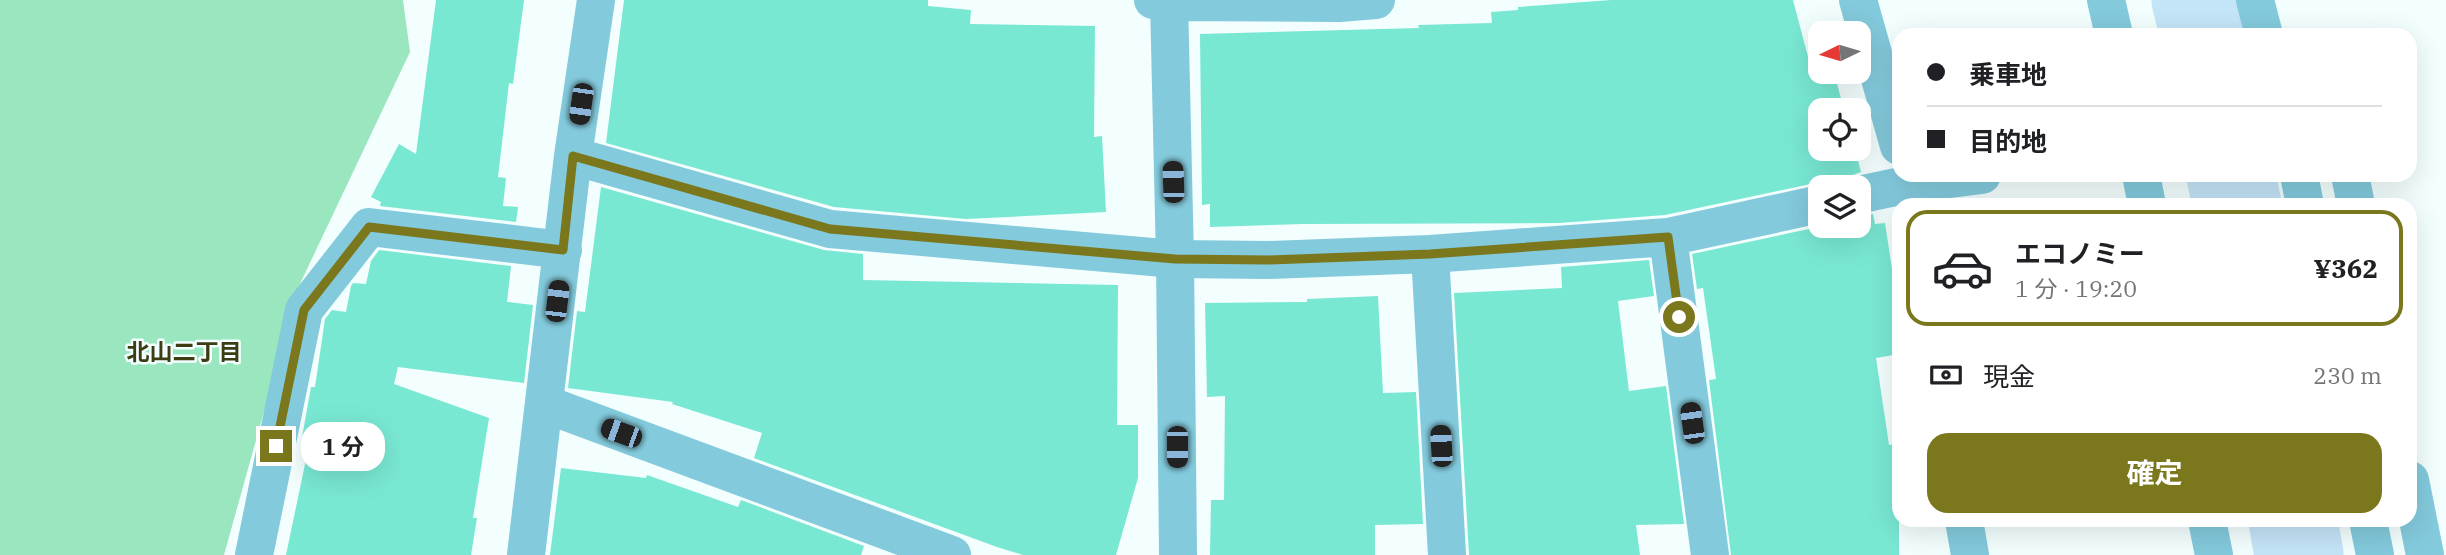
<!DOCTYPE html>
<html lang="ja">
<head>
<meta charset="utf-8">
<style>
  :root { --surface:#fff; --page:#f6f6f6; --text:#202124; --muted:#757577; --line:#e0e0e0; --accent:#7b771c }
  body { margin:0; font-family:"IBM Plex Serif","Noto Sans JP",serif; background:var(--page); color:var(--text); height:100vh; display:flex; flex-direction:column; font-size:26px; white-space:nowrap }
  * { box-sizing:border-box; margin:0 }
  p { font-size:23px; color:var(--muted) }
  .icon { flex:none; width:38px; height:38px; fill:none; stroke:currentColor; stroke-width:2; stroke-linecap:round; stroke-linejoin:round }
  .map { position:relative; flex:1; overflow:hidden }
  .drawer { position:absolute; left:1892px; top:198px; width:525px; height:329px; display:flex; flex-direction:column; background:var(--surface); border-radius:21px; box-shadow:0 7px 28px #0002 }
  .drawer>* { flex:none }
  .guide { position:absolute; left:1892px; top:28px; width:525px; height:154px; border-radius:21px; box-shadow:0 7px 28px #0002; display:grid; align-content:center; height:154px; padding:0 35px; background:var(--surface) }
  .needle { width:46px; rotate:265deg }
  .controls { position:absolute; left:1808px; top:21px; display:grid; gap:14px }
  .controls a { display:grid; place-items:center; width:63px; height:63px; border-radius:14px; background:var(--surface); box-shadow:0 7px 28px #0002; font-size:35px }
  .end { position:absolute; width:32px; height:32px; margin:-16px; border:9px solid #7b771c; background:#fff; box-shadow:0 0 0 4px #fff }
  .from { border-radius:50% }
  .bubble { position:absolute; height:49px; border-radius:21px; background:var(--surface); box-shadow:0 7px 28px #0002; font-size:23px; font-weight:700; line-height:49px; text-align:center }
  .car { position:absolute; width:21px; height:42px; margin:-21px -10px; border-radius:9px; box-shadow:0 0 5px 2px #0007; background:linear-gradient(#222 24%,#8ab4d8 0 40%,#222 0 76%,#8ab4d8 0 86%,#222 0) }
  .guide b { display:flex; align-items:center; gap:24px; height:66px; font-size:26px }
  .guide b+b { border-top:2px solid var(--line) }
  .guide i { width:18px; height:18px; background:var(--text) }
  ul { padding:12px 0 0; list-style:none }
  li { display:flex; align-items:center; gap:21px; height:116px; margin:0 14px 10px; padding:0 21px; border:4px solid transparent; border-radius:21px }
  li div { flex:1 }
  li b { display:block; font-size:26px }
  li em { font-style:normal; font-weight:700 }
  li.on { border-color:var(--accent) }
  li>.icon { width:63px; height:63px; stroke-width:1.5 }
  .pay { display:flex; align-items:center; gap:18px; height:77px; padding:0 35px; font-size:26px }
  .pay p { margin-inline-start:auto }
  .button { display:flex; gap:14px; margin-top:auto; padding:14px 35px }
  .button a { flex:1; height:80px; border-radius:21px; background:var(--accent); color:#fff; font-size:28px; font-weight:700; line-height:80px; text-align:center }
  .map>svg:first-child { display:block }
  .green { fill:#9ae6bf }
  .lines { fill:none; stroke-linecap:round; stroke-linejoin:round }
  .river { stroke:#c4e4f8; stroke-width:89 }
  .building { fill:#79e8d3 }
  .street { stroke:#83cadc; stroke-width:38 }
  .route { stroke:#7b771c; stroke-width:9 }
  .labels { text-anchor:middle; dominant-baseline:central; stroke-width:5; stroke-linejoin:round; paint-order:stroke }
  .neighbourhood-label { font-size:23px; font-weight:bold; fill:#3d3c12; stroke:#f3fefe }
</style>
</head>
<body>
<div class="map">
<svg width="2446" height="555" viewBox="0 0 2446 555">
  <rect width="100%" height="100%" fill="#f3fefe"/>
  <path class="green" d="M 0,0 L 403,0 L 410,52 L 299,286 L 224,555 L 0,555 Z"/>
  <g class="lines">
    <path class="river" d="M 2196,0 L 2205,35
      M 2231,175 L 2237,205
      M 2293,520 L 2299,555"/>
  </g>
  <path class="building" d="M 436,0 L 524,0 L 513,84 L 509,83 L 498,177 L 506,178 L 503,206 L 518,207 L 516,222 L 380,206 L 381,202 L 371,197 L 399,144 L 416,154 Z
    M 624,0 L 928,0 L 928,6 L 971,10 L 970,24 L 1095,26 L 1094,137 L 1102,136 L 1106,212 L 966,219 L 834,207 L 606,143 Z
    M 1611,0 L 1793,0 L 1811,68 L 1820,66 L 1820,72 L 1834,72 L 1844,110 L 1820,110 L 1820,149 L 1855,149 L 1861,172 L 1844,178 L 1838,187 L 1815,183 L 1665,215 L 1560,223 L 1303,224 L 1210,227 L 1210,204 L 1202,205 L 1200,34 L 1419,28 L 1418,25 L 1492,23 L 1491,12 L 1518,10 L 1518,7 Z
    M 601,187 L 824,250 L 863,254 L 863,280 L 1118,285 L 1117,425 L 1138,425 L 1138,478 L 1116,555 L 1023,555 L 997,547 L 754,458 L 762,433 L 672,404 L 673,402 L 568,388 L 577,311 L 585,312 Z
    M 1873,214 L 1875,224 L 1885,223 L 1899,315 L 1899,354 L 1876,358 L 1889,445 L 1899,444 L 1899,555 L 1731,555 L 1709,380 L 1716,379 L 1703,288 L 1697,289 L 1692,254 L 1823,226 L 1858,226 L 1858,216 Z
    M 379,250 L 511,266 L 507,302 L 533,305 L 524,383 L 398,367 L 394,384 L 489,418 L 473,518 L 477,518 L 471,555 L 286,555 L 309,445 L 301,443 L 311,387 L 315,387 L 325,319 L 332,310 L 346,312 L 351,286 L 353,283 L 366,284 L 371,261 Z
    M 1649,260 L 1654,296 L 1618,301 L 1629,391 L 1666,386 L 1684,524 L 1636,525 L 1640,555 L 1469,555 L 1454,293 L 1562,288 L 1561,267 Z
    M 1378,296 L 1383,393 L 1416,392 L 1423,524 L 1375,525 L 1375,555 L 1210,555 L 1211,500 L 1224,500 L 1225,396 L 1207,397 L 1205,303 L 1307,302 L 1307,299 Z
    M 561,468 L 646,478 L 647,475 L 738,507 L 741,500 L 864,546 L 861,555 L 550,555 Z"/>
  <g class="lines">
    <path class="street" d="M 1153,0 L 1169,2 L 1339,3 L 1376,0
      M 1169,0 L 1175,259 L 1178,555
      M 1858,0 L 1899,146
      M 2106,0 L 2114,35
      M 2255,0 L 2264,35
      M 573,156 L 830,229 L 1175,259 L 1268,260 L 1430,254 L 1668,237 L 1820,204
      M 2141,175 L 2147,205
      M 2299,175 L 2305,205
      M 2350,175 L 2356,205
      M 1858,195 L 1910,184 L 1982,175
      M 1668,237 L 1710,555
      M 1430,254 L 1447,555
      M 545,404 L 952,555
      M 2410,480 L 2425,555
      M 1964,520 L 1970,555
      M 2207,520 L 2214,555
      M 2368,520 L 2375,555
      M 254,555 L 304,310 L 369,227 L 563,250
      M 526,555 L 573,156 L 596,0"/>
  </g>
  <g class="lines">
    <path class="route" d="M 276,446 L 304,310 L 369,227 L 563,250 L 573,156 L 830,229 L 1175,259 L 1268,260 L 1430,254 L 1668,237 L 1679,317"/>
  </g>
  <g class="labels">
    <g class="neighbourhood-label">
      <text x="184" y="351">北山二丁目</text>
    </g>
  </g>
</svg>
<div class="controls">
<a><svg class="needle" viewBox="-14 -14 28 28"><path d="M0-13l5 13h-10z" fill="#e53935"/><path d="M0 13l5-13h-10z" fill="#757577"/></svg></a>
<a><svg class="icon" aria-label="locate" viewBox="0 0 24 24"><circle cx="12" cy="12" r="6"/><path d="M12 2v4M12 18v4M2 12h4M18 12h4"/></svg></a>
<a><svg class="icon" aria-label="layers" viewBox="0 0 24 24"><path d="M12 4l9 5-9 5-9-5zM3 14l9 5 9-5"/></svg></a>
</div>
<i class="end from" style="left:1679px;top:317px"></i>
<i class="end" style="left:276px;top:446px"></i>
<div class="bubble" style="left:301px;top:422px;width:84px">1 分</div>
<i class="car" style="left:581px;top:104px;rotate:188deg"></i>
<i class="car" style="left:1173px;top:182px;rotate:358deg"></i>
<i class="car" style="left:557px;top:301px;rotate:7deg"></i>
<i class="car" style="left:1692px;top:423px;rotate:352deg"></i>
<i class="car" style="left:621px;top:433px;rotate:290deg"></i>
<i class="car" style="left:1441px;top:446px;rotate:357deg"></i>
<i class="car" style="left:1177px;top:447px;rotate:180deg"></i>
<div class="guide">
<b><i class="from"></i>乗車地</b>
<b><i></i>目的地</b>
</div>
<section class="drawer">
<ul>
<li class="on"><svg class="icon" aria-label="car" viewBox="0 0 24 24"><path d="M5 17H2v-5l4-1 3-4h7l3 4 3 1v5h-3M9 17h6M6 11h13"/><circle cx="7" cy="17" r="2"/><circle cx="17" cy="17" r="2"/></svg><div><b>エコノミー</b><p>1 分 · 19:20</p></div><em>¥362</em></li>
</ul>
<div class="pay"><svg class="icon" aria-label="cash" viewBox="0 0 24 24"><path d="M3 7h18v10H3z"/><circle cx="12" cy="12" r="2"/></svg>現金<p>230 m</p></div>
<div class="button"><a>確定</a></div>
</section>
</div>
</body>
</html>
